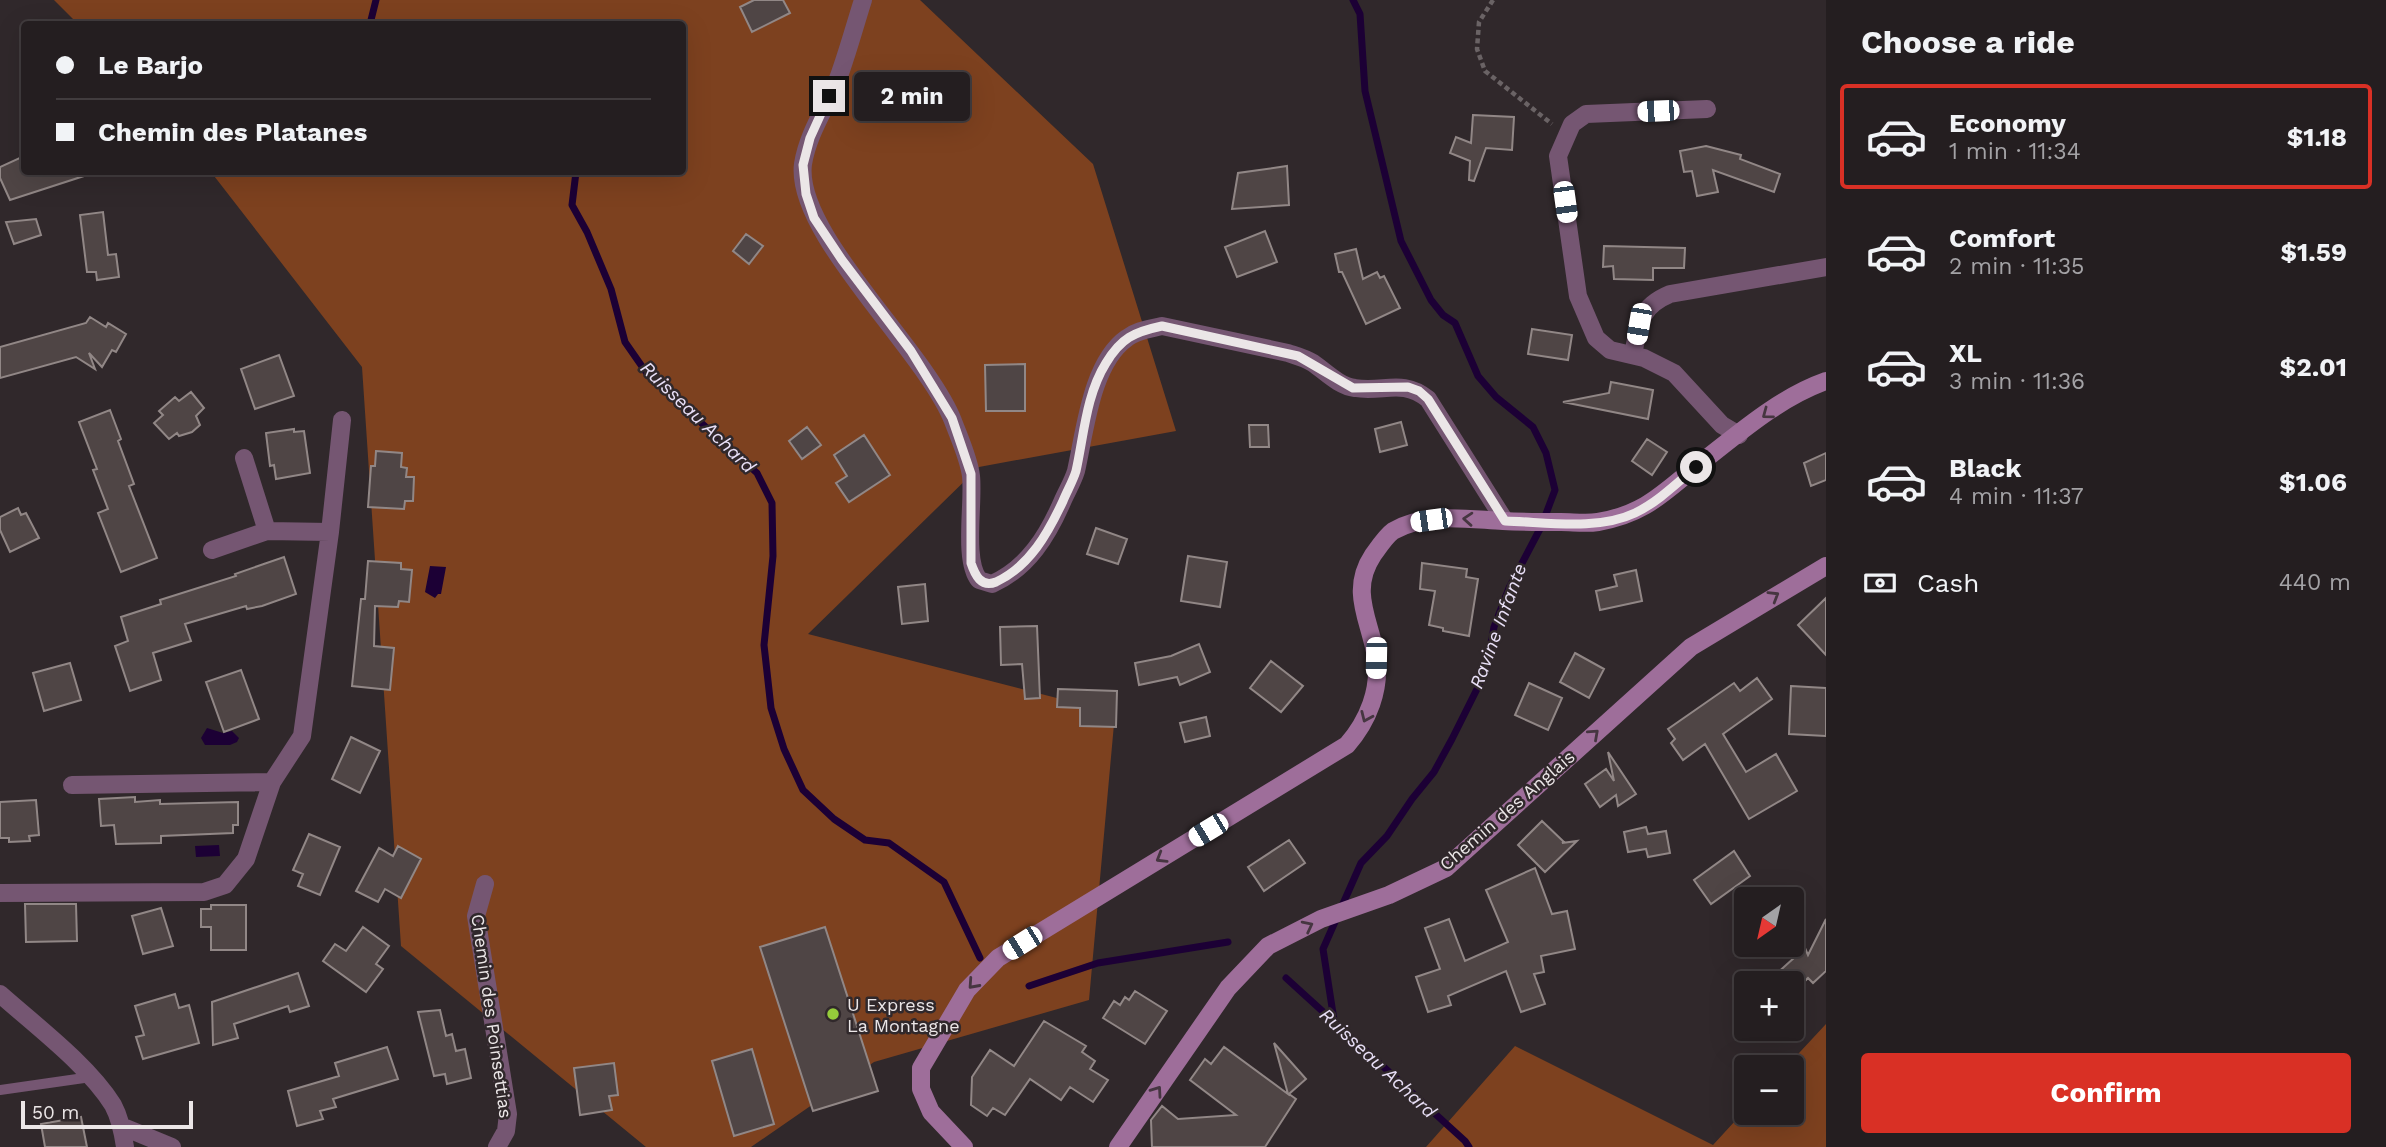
<!DOCTYPE html>
<html lang="en">
<head>
<meta charset="utf-8">
<style>
  :root { --surface:#241e20; --page:#302b2d; --text:#f1f3f6; --muted:#a3a2a5; --line:#413c3e; --accent:#d93025 }
  body { margin:0; font-family:"Work Sans",sans-serif; background:var(--page); color:var(--text); height:100vh; display:flex; flex-direction:column; font-size:26px; white-space:nowrap }
  * { box-sizing:border-box; margin:0 }
  p { font-size:23px; color:var(--muted) }
  .icon { flex:none; width:38px; height:38px; fill:none; stroke:currentColor; stroke-width:2; stroke-linecap:round; stroke-linejoin:round }
  .map { position:relative; flex:1; overflow:hidden }
  .sheet { display:flex; flex-direction:column; background:var(--surface); width:560px }
  .sheet>* { flex:none }
  .guide { position:absolute; left:21px; top:21px; width:665px; height:154px; border-radius:7px; box-shadow:0 7px 28px #0002,0 0 0 2px var(--line); display:grid; align-content:center; height:154px; padding:0 35px; background:var(--surface) }
  .needle { width:46px; rotate:214deg }
  .controls { position:absolute; left:1734px; top:887px; display:grid; gap:14px }
  .controls a { display:grid; place-items:center; width:70px; height:70px; border-radius:7px; background:var(--surface); box-shadow:0 7px 28px #0002,0 0 0 2px var(--line); font-size:35px }
  .scale { position:absolute; left:21px; bottom:18px; width:172px; box-sizing:border-box; padding-left:7px; border:4px solid #ebe6e7; border-top:0; font-size:19px; line-height:24px; white-space:nowrap; color:#ebe6e7; -webkit-text-stroke:5px #30282b; paint-order:stroke }
  .end { position:absolute; width:32px; height:32px; margin:-16px; border:9px solid #ebe6e7; background:#111; box-shadow:0 0 0 4px #111 }
  .from { border-radius:50% }
  .bubble { position:absolute; height:49px; border-radius:7px; background:var(--surface); box-shadow:0 7px 28px #0002,0 0 0 2px var(--line); font-size:23px; font-weight:700; line-height:49px; text-align:center }
  .car { position:absolute; width:21px; height:42px; margin:-21px -10px; border-radius:9px; box-shadow:0 0 5px 2px #0007; background:linear-gradient(#fff 24%,#345 0 40%,#fff 0 76%,#345 0 86%,#fff 0) }
  .guide b { display:flex; align-items:center; gap:24px; height:66px; font-size:26px }
  .guide b+b { border-top:2px solid var(--line) }
  .guide i { width:18px; height:18px; background:var(--text) }
  ul { padding:0; list-style:none }
  li { display:flex; align-items:center; gap:21px; height:105px; margin:0 14px 10px; padding:0 21px; border:4px solid transparent; border-radius:7px }
  li div { flex:1 }
  li b { display:block; font-size:26px }
  li em { font-style:normal; font-weight:700 }
  li.active { border-color:var(--accent) }
  li>.icon { width:63px; height:63px; stroke-width:1.5 }
  h2 { padding:0 35px; font-size:32px; line-height:84px }
  .pay { display:flex; align-items:center; gap:18px; height:77px; padding:0 35px; font-size:26px }
  .pay p { margin-inline-start:auto }
  .primary-button { display:flex; gap:14px; margin-top:auto; padding:14px 35px }
  .primary-button a { flex:1; height:80px; border-radius:7px; background:var(--accent); color:#fff; font-size:28px; font-weight:700; line-height:80px; text-align:center }
  main { display:flex; flex:1; min-height:0 }
  .map>svg:first-child { display:block }
  .green { fill:#7d411f }
  .water { fill:#1c0035 }
  .lines { fill:none; stroke-linecap:round; stroke-linejoin:round }
  .stream { stroke:#1c0035; stroke-width:7 }
  .building { fill:#4f4545; stroke:#918786; stroke-width:2 }
  .path { stroke:#6a6365; stroke-width:4.5; stroke-dasharray:5 3.5; stroke-linecap:butt }
  .lane { stroke:#755672; stroke-width:10 }
  .street { stroke:#755672; stroke-width:18 }
  .secondary { stroke:#9e6e9a; stroke-width:18 }
  .oneway { stroke:#463641 }
  .route { stroke:#ebe6e7; stroke-width:9 }
  .poi-dot { fill:#95cc3b; stroke:#30282b; stroke-width:2.5 }
  .labels { text-anchor:middle; dominant-baseline:central; stroke-width:5; stroke-linejoin:round; paint-order:stroke }
  .street-label { font-size:18px; fill:#ebe6e7; stroke:#30282b }
  .poi-label { font-size:18px; fill:#ebe6e7; stroke:#30282b; text-anchor:start }
  .water-label { font-size:19px; font-style:italic; fill:#e8dff6; stroke:#30282b }
</style>
</head>
<body>
<main>
<div class="map">
<svg width="1826" height="1147" viewBox="0 0 1826 1147">
  <rect width="100%" height="100%" fill="#30282b"/>
  <path class="green" d="M 54,0 L 920,0 L 1093,164 L 1176,431 L 979,467 L 808,634 L 1115,713 L 1089,1000 L 874,1062 L 751,1147 L 646,1147 L 401,946 L 362,367 L 211,172 L 682,172 L 682,24 L 78,24 Z
    M 1826,1024 L 1826,1147 L 1426,1147 L 1515,1046 L 1713,1145 L 1746,1109 L 1746,1113 L 1792,1113 L 1792,1068 L 1786,1067 Z"/>
  <path class="water" d="M 430,566 L 446,567 L 441,594 L 438,594 L 435,598 L 425,592 Z
    M 207,728 L 223,733 L 232,731 L 239,738 L 237,742 L 230,745 L 205,745 L 201,738 Z
    M 219,845 L 220,856 L 196,857 L 195,846 Z"/>
  <g class="lines">
    <path class="stream" d="M 370,24 L 376,0
      M 576,172 L 572,205 L 587,232 L 611,289 L 625,342 L 648,375 L 757,473 L 772,503 L 773,556 L 764,645 L 771,708 L 784,749 L 803,790 L 834,819 L 865,840 L 889,843 L 944,882 L 980,958
      M 1286,978 L 1465,1141 L 1469,1147
      M 1029,986 L 1098,963 L 1228,942
      M 1334,1020 L 1323,949 L 1361,863 L 1387,836 L 1412,799 L 1434,772 L 1452,739 L 1486,671 L 1494,627 L 1509,588 L 1541,527 L 1555,490 L 1546,453 L 1533,427 L 1496,397 L 1478,376 L 1455,323 L 1443,315 L 1431,300 L 1401,241 L 1365,91 L 1360,14 L 1353,0"/>
  </g>
  <path class="building" d="M 754,0 L 783,0 L 790,13 L 752,32 L 740,7 Z
    M 1473,115 L 1514,117 L 1512,150 L 1486,148 L 1474,181 L 1469,180 L 1470,161 L 1450,153 L 1456,137 L 1471,143 Z
    M 1706,146 L 1741,155 L 1740,159 L 1780,174 L 1774,192 L 1713,170 L 1718,192 L 1697,196 L 1692,171 L 1684,172 L 1680,151 Z
    M 24,156 L 24,172 L 86,172 L 87,175 L 10,200 L 0,178 L 0,167 Z
    M 1287,166 L 1289,205 L 1232,209 L 1238,173 Z
    M 103,212 L 108,255 L 116,254 L 119,277 L 97,280 L 96,272 L 87,272 L 80,215 Z
    M 36,219 L 41,235 L 14,244 L 6,222 Z
    M 1265,231 L 1277,262 L 1237,277 L 1225,247 Z
    M 746,234 L 763,246 L 749,264 L 733,251 Z
    M 1604,246 L 1685,248 L 1684,268 L 1653,268 L 1653,280 L 1614,279 L 1613,266 L 1603,267 Z
    M 1356,249 L 1363,279 L 1377,272 L 1380,278 L 1384,276 L 1400,308 L 1366,324 L 1342,272 L 1339,272 L 1335,254 Z
    M 90,317 L 106,327 L 108,323 L 126,334 L 116,352 L 112,350 L 102,367 L 89,353 L 95,369 L 76,357 L 0,378 L 0,347 L 86,323 Z
    M 1532,329 L 1572,335 L 1568,360 L 1528,354 Z
    M 279,355 L 294,396 L 255,409 L 241,369 Z
    M 1025,364 L 1025,411 L 986,411 L 985,365 Z
    M 1611,382 L 1653,390 L 1648,419 L 1563,402 L 1609,393 Z
    M 191,392 L 204,408 L 196,416 L 200,425 L 192,432 L 179,436 L 177,433 L 169,439 L 154,423 L 163,415 L 159,411 L 175,397 L 179,401 Z
    M 110,410 L 121,439 L 118,441 L 134,484 L 129,486 L 157,558 L 121,572 L 98,513 L 108,509 L 93,470 L 97,469 L 79,422 Z
    M 1401,422 L 1407,445 L 1380,452 L 1375,429 Z
    M 1249,425 L 1268,425 L 1269,447 L 1250,447 Z
    M 807,427 L 821,445 L 802,459 L 789,441 Z
    M 294,429 L 294,432 L 304,431 L 310,473 L 276,479 L 274,465 L 270,466 L 266,433 Z
    M 864,435 L 890,475 L 849,502 L 836,483 L 847,476 L 834,455 Z
    M 1647,439 L 1667,452 L 1652,475 L 1632,461 Z
    M 376,451 L 402,453 L 401,467 L 407,468 L 406,477 L 414,477 L 413,501 L 405,501 L 404,509 L 368,507 L 371,466 L 375,466 Z
    M 1826,453 L 1826,480 L 1811,486 L 1804,463 Z
    M 18,508 L 21,515 L 26,513 L 39,538 L 10,552 L 0,530 L 0,517 Z
    M 1096,528 L 1127,539 L 1118,564 L 1087,554 Z
    M 1188,556 L 1227,562 L 1220,607 L 1181,601 Z
    M 284,557 L 296,594 L 262,606 L 247,609 L 246,606 L 185,624 L 191,641 L 153,653 L 161,680 L 130,691 L 115,646 L 128,641 L 121,617 L 161,604 L 160,600 L 236,576 L 235,574 Z
    M 368,561 L 401,563 L 401,569 L 412,570 L 409,602 L 399,601 L 398,607 L 375,606 L 374,646 L 394,648 L 390,690 L 352,686 L 361,599 L 365,599 Z
    M 1422,563 L 1467,569 L 1466,577 L 1478,579 L 1469,636 L 1443,631 L 1443,628 L 1429,625 L 1435,591 L 1420,589 Z
    M 1636,570 L 1642,601 L 1600,610 L 1596,591 L 1617,586 L 1614,575 Z
    M 925,584 L 928,621 L 902,624 L 898,587 Z
    M 1826,598 L 1826,655 L 1798,625 Z
    M 1037,626 L 1040,698 L 1025,699 L 1022,664 L 1001,665 L 1000,627 Z
    M 1199,644 L 1210,672 L 1180,685 L 1177,677 L 1139,685 L 1135,663 L 1171,656 Z
    M 1575,653 L 1604,669 L 1589,698 L 1560,682 Z
    M 1271,661 L 1303,686 L 1281,712 L 1250,688 Z
    M 70,663 L 81,700 L 44,711 L 33,673 Z
    M 241,670 L 259,719 L 224,732 L 206,682 Z
    M 1757,678 L 1772,699 L 1723,734 L 1746,772 L 1776,754 L 1797,791 L 1749,819 L 1705,744 L 1683,760 L 1671,743 L 1675,739 L 1668,729 L 1734,683 L 1740,691 Z
    M 1529,683 L 1562,698 L 1548,730 L 1515,715 Z
    M 1791,686 L 1826,688 L 1826,736 L 1789,734 Z
    M 1058,689 L 1117,691 L 1116,727 L 1080,726 L 1080,708 L 1057,707 Z
    M 1206,717 L 1210,736 L 1185,742 L 1180,723 Z
    M 351,737 L 380,751 L 360,793 L 332,779 Z
    M 1608,752 L 1636,794 L 1618,806 L 1616,795 L 1600,807 L 1585,784 L 1606,769 L 1614,781 Z
    M 135,797 L 135,802 L 160,800 L 160,804 L 238,802 L 238,825 L 233,825 L 233,833 L 161,836 L 161,843 L 116,844 L 114,825 L 101,826 L 99,799 Z
    M 36,800 L 39,835 L 29,836 L 30,841 L 9,842 L 9,838 L 0,838 L 0,802 Z
    M 1542,821 L 1564,842 L 1562,843 L 1577,841 L 1545,872 L 1518,845 Z
    M 1646,827 L 1648,834 L 1666,831 L 1670,853 L 1648,857 L 1646,849 L 1628,852 L 1624,832 Z
    M 309,834 L 340,847 L 320,895 L 298,886 L 303,874 L 293,870 Z
    M 1289,840 L 1305,863 L 1264,891 L 1248,867 Z
    M 398,846 L 421,859 L 401,898 L 385,889 L 378,902 L 356,891 L 379,848 L 393,856 Z
    M 1734,851 L 1750,876 L 1711,904 L 1694,880 Z
    M 1535,868 L 1552,914 L 1567,911 L 1575,949 L 1541,956 L 1544,972 L 1534,974 L 1545,1004 L 1521,1012 L 1506,971 L 1448,996 L 1451,1005 L 1428,1012 L 1416,977 L 1440,969 L 1425,928 L 1449,919 L 1465,961 L 1508,942 L 1486,890 Z
    M 25,904 L 76,904 L 77,941 L 26,942 Z
    M 211,905 L 246,905 L 246,950 L 211,950 L 211,927 L 201,927 L 201,909 L 211,909 Z
    M 161,908 L 173,946 L 143,954 L 132,916 Z
    M 1826,919 L 1826,971 L 1813,983 L 1808,978 L 1802,984 L 1765,984 L 1805,948 L 1808,955 Z
    M 363,927 L 389,946 L 376,964 L 383,969 L 366,992 L 323,961 L 335,944 L 346,951 Z
    M 825,927 L 878,1091 L 813,1111 L 760,947 Z
    M 298,973 L 309,1006 L 290,1012 L 288,1006 L 234,1024 L 238,1038 L 213,1045 L 212,1002 Z
    M 1135,991 L 1167,1011 L 1145,1044 L 1103,1018 L 1114,1001 L 1120,1005 L 1125,997 L 1129,1000 Z
    M 175,994 L 179,1008 L 189,1005 L 199,1043 L 143,1059 L 136,1037 L 144,1035 L 135,1006 Z
    M 440,1010 L 446,1036 L 452,1034 L 456,1051 L 465,1049 L 471,1078 L 447,1084 L 445,1074 L 434,1076 L 418,1012 Z
    M 1044,1021 L 1086,1046 L 1082,1052 L 1095,1061 L 1090,1069 L 1108,1080 L 1093,1102 L 1070,1087 L 1061,1100 L 1030,1079 L 1005,1115 L 993,1108 L 987,1116 L 971,1105 L 972,1077 L 990,1050 L 1014,1066 Z
    M 1274,1043 L 1306,1079 L 1289,1094 L 1296,1099 L 1265,1147 L 1152,1147 L 1151,1120 L 1162,1106 L 1178,1119 L 1236,1115 L 1190,1080 L 1205,1059 L 1211,1064 L 1224,1047 L 1288,1094 Z
    M 387,1047 L 398,1079 L 333,1099 L 336,1107 L 320,1111 L 323,1119 L 297,1126 L 288,1091 L 339,1076 L 335,1063 Z
    M 752,1049 L 774,1124 L 734,1136 L 712,1061 Z
    M 614,1063 L 618,1095 L 609,1096 L 612,1110 L 580,1115 L 574,1068 Z
    M 81,1117 L 87,1147 L 45,1147 L 41,1124 Z"/>
  <g class="lines">
    <path class="path" d="M 1493,0 L 1479,22 L 1477,49 L 1485,71 L 1552,124"/>
    <path class="lane" d="M 0,1090 L 91,1077"/>
    <path class="street" d="M 863,0 C 855,25 848,51 839,76 C 828,105 808,132 803,164 C 794,233 925,350 953,421 C 959,437 969,459 971,476 C 974,503 963,560 979,580 L 992,584 C 1028,568 1048,535 1063,500 C 1067,491 1073,481 1076,471 C 1085,432 1091,363 1127,338 C 1137,330 1150,329 1162,326 L 1288,353 C 1297,356 1305,358 1313,363 C 1326,372 1339,386 1355,388 C 1383,393 1402,378 1428,399 L 1505,521
      M 1707,109 L 1586,114 L 1572,124 L 1558,156 L 1578,296 L 1596,338 L 1610,350 L 1644,358 L 1674,373 L 1722,425 L 1739,435
      M 1633,355 C 1639,324 1639,307 1670,294 L 1826,267
      M 244,458 L 267,531
      M 212,550 L 267,531 L 330,532
      M 72,785 L 272,782
      M 485,884 L 476,916 L 508,1114 L 506,1131 L 497,1147
      M 0,893 L 204,892 L 225,885 L 246,859 L 272,782 L 302,736 L 330,532 L 342,420
      M 0,994 C 36,1026 88,1065 113,1105 C 120,1118 123,1133 125,1147
      M 121,1126 L 172,1147"/>
    <path class="secondary" d="M 964,1147 L 931,1112 L 921,1089 L 921,1068 L 967,990 L 998,958 L 1347,745 C 1368,721 1381,689 1376,657 C 1370,620 1349,591 1373,555 C 1378,548 1386,536 1393,531 C 1426,512 1466,519 1503,521 C 1522,522 1542,522 1561,522 C 1573,522 1586,524 1598,522 C 1645,514 1663,493 1698,465 C 1737,435 1778,398 1826,381
      M 1118,1147 L 1228,988 L 1268,946 L 1321,919 L 1389,895 L 1446,868 L 1691,647 L 1826,566"/>
  </g>
  <defs><path id="oneway-chevron" d="M-2-3.5L2.5 0L-2 3.5" fill="none" stroke-width="1.6" stroke-linecap="round" stroke-linejoin="round" transform="scale(1.75)"/></defs>
  <g class="oneway">
    <use href="#oneway-chevron" transform="translate(1767 414) rotate(143)"/>
    <use href="#oneway-chevron" transform="translate(1468 519) rotate(-176)"/>
    <use href="#oneway-chevron" transform="translate(1774 596) rotate(-31)"/>
    <use href="#oneway-chevron" transform="translate(1366 717) rotate(114)"/>
    <use href="#oneway-chevron" transform="translate(1594 734) rotate(-42)"/>
    <use href="#oneway-chevron" transform="translate(1161 858) rotate(149)"/>
    <use href="#oneway-chevron" transform="translate(1308 926) rotate(-27)"/>
    <use href="#oneway-chevron" transform="translate(973 984) rotate(132)"/>
    <use href="#oneway-chevron" transform="translate(1157 1091) rotate(-55)"/>
  </g>
  <g class="lines">
    <path class="route" d="M 829,96 L 810,138 L 803,165 L 806,194 L 814,218 L 842,260 L 911,351 L 952,418 L 971,474 L 971,563 C 975,575 981,588 996,582 C 1030,566 1048,533 1063,501 C 1067,491 1073,481 1076,471 C 1084,435 1086,395 1106,363 C 1121,338 1134,332 1162,326 L 1298,356 L 1353,388 L 1408,387 L 1419,391 L 1428,399 L 1505,521 C 1546,522 1597,531 1635,513 C 1658,502 1677,483 1696,467"/>
  </g>
  <circle class="poi-dot" cx="833" cy="1014" r="7"/>
  <g class="labels">
    <g class="street-label">
      <text transform="translate(1507 810) rotate(-41)">Chemin des Anglais</text>
      <text transform="translate(492 1016) rotate(82)">Chemin des Poinsettias</text>
    </g>
    <g class="poi-label">
      <text x="847" y="1004">U Express<tspan x="847" dy="21">La Montagne</tspan></text>
    </g>
    <g class="water-label">
      <text transform="translate(698 417) rotate(44)">Ruisseau Achard</text>
      <text transform="translate(1498 626) rotate(-70)">Ravine Infante</text>
      <text transform="translate(1378 1063) rotate(43)">Ruisseau Achard</text>
    </g>
  </g>
</svg>
<div class="controls">
<a><svg class="needle" viewBox="-14 -14 28 28"><path d="M0-13l5 13h-10z" fill="#e53935"/><path d="M0 13l5-13h-10z" fill="#a3a2a5"/></svg></a>
<a>+</a>
<a>−</a>
</div>
<div class="scale">50 m</div>
<i class="end from" style="left:1696px;top:467px"></i>
<i class="end" style="left:829px;top:96px"></i>
<div class="bubble" style="left:854px;top:72px;width:116px">2 min</div>
<i class="car" style="left:1658px;top:111px;rotate:268deg"></i>
<i class="car" style="left:1565px;top:202px;rotate:172deg"></i>
<i class="car" style="left:1639px;top:324px;rotate:190deg"></i>
<i class="car" style="left:1431px;top:520px;rotate:262deg"></i>
<i class="car" style="left:1376px;top:658px;rotate:181deg"></i>
<i class="car" style="left:1208px;top:830px;rotate:239deg"></i>
<i class="car" style="left:1022px;top:943px;rotate:238deg"></i>
<div class="guide">
<b><i class="from"></i>Le Barjo</b>
<b><i></i>Chemin des Platanes</b>
</div>
</div>
<section class="sheet">
<h2>Choose a ride</h2>
<ul>
<li class="active"><svg class="icon" aria-label="car" viewBox="0 0 24 24"><path d="M5 17H2v-5l4-1 3-4h7l3 4 3 1v5h-3M9 17h6M6 11h13"/><circle cx="7" cy="17" r="2"/><circle cx="17" cy="17" r="2"/></svg><div><b>Economy</b><p>1 min · 11:34</p></div><em>$1.18</em></li>
<li><svg class="icon" aria-label="car" viewBox="0 0 24 24"><path d="M5 17H2v-5l4-1 3-4h7l3 4 3 1v5h-3M9 17h6M6 11h13"/><circle cx="7" cy="17" r="2"/><circle cx="17" cy="17" r="2"/></svg><div><b>Comfort</b><p>2 min · 11:35</p></div><em>$1.59</em></li>
<li><svg class="icon" aria-label="car" viewBox="0 0 24 24"><path d="M5 17H2v-5l4-1 3-4h7l3 4 3 1v5h-3M9 17h6M6 11h13"/><circle cx="7" cy="17" r="2"/><circle cx="17" cy="17" r="2"/></svg><div><b>XL</b><p>3 min · 11:36</p></div><em>$2.01</em></li>
<li><svg class="icon" aria-label="car" viewBox="0 0 24 24"><path d="M5 17H2v-5l4-1 3-4h7l3 4 3 1v5h-3M9 17h6M6 11h13"/><circle cx="7" cy="17" r="2"/><circle cx="17" cy="17" r="2"/></svg><div><b>Black</b><p>4 min · 11:37</p></div><em>$1.06</em></li>
</ul>
<div class="pay"><svg class="icon" aria-label="cash" viewBox="0 0 24 24"><path d="M3 7h18v10H3z"/><circle cx="12" cy="12" r="2"/></svg>Cash<p>440 m</p></div>
<div class="primary-button"><a>Confirm</a></div>
</section>
</main>
</body>
</html>
